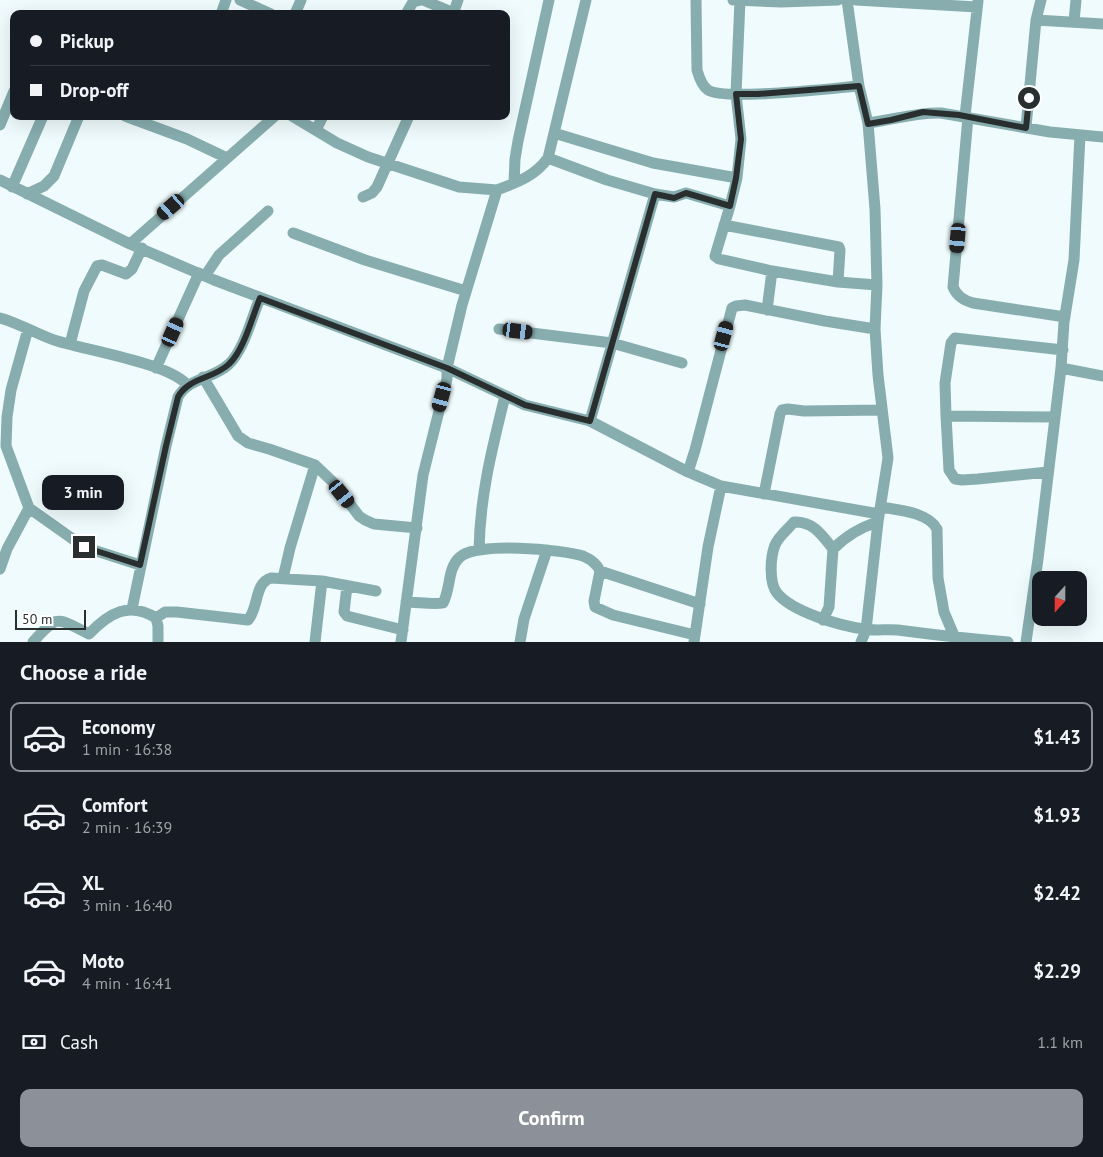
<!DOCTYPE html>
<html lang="en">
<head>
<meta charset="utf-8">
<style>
  :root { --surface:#171b24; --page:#20242c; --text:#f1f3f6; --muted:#9ea1a6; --line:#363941; --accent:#8c9099 }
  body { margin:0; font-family:"PT Sans",sans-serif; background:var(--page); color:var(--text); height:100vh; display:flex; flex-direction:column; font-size:19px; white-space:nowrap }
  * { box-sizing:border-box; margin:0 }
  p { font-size:16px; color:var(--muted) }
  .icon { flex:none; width:28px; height:28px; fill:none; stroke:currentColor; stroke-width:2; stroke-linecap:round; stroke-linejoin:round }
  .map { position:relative; height:642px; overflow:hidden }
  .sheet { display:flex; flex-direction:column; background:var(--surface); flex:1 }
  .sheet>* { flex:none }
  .banner { position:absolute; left:10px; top:10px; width:500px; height:110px; border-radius:10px; box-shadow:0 5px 20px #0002; display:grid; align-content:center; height:110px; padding:0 20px; background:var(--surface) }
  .needle { width:32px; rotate:201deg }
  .buttons { position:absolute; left:1032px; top:571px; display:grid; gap:10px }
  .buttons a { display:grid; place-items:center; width:55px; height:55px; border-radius:10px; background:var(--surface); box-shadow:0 5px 20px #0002; font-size:25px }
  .scale { position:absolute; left:15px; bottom:12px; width:71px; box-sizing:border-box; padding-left:5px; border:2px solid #292e2e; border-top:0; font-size:14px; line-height:18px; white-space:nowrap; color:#292e2e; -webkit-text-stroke:4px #fff; paint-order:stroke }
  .end { position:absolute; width:22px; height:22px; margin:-11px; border:6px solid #292e2e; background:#fff; box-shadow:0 0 0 2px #fff }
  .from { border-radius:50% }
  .bubble { position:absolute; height:35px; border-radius:10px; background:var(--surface); box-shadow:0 5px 20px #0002; font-size:16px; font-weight:800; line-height:35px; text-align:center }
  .car { position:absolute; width:15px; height:30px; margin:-15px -8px; border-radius:6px; box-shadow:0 0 4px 1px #0007; background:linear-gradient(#222 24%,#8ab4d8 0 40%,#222 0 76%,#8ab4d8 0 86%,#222 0) }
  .banner b { display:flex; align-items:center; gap:18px; height:48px; font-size:19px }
  .banner b+b { border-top:1px solid var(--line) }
  .banner i { width:12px; height:12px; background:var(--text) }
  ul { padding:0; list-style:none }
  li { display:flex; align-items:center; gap:15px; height:70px; margin:0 10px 8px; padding:0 10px; border:2px solid transparent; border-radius:10px }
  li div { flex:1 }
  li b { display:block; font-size:19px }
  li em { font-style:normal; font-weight:800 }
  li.selected { border-color:var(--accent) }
  li>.icon { width:45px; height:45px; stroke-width:1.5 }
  h2 { padding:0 20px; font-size:22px; line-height:60px }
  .pay { display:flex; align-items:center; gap:12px; height:55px; padding:0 20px; font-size:19px }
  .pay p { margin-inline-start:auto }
  .primary-button { display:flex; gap:10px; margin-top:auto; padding:10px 20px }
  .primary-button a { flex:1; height:58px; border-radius:10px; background:var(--accent); color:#fff; font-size:20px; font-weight:800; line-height:58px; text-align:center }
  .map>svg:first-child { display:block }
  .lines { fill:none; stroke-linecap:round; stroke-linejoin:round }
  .minor { stroke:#87adaf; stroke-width:11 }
  .route { stroke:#292e2e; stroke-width:6 }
</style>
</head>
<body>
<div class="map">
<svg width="1103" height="642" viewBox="0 0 1103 642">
  <rect width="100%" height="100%" fill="#effbfc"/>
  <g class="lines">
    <path class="minor" d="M 240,0 L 271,14
      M 423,0 L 454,13
      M 696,0 L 697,70 C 699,77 702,86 708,90 C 724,101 834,88 859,86
      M 733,0 L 781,2 L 838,0
      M 847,0 L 859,86 L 868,123 L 875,209 L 877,285 L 875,329 L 878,375 L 888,458 L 878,522 L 866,630 L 861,642
      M 856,0 L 977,7
      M 221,14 L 226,0
      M 295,14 L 301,0
      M 406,14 L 413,2 L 421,0
      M 453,14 L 458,0
      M 1036,20 L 1103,24
      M 1074,22 L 1076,0
      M 125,116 L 187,139 L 227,158
      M 292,116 L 337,143 L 368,157 L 459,187 L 497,190
      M 965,116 L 978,1
      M 968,117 L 953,287 C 957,296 963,300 973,303 L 1065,317
      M 868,123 C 893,120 916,112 941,113 L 1050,132 L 1103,137
      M 0,125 L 14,91
      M 1026,127 L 1036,20 L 1041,0
      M 316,130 L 323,116
      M 554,133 L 653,163 L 737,178
      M 548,158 L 586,0
      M 0,180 L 130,244 L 214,280 L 447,368 L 525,405 L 590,421
      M 514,183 L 515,159 L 518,141 L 549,0
      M 12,187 L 43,116
      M 27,194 L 44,186 L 54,176 L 79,116
      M 655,194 L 590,421 L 688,472 L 721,486 L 879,514
      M 363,197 L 372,193 L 377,187 L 409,116
      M 730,206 L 737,178 L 741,139 L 736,94 L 740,0
      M 724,225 L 839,247 L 840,250 L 838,282
      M 293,233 L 365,260 L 466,291
      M 130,244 L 275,116
      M 772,271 L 838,282 L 877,285
      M 205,276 L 219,255 L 268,211
      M 0,318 C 19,323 36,334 54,340 C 84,350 171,363 188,386
      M 28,329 L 11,390 L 7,417 L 6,446 L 29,508 L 84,547 L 140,565
      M 499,329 L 612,343 L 682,363
      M 70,344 L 84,291 L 97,266 L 102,265 L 126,274 L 132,269 L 142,248
      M 156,368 L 199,273
      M 1061,368 L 1103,376
      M 203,377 L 238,436 L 248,443 L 269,449 L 315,465 L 334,483 L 359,516 L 365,520 L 374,524 L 417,528
      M 946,416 L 949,470 L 955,479 L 962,480 L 978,479 L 1048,472
      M 1055,417 L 946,416 L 945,383 L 951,343 L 955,338 L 1063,350
      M 688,472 L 695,450 L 732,308 L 736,306 L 745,305 L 825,321 L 875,329
      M 764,494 L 780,414 L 782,410 L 788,409 L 804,411 L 882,410
      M 881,507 C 898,510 928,512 937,529 L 938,578 L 944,612 L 955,638
      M 878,522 C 861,527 845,537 833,549 C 822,535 813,521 794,522 C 788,529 778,537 775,545 C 770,558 769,583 777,593 C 792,612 841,626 864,629 C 875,631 887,629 898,630 C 935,635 971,639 1008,642
      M 479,550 C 480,495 492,449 505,396
      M 0,569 L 7,549 L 29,508
      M 600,571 L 700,604
      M 283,578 L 290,548 L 315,465
      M 347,586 L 344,612 L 347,616 L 403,630
      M 406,602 C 417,602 434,605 443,603 C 451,589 447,568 460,557 C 476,542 561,549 583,556 C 590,559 597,564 600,571 L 594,601 L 595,607 L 613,615 L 695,635
      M 132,609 L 166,446 L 178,397 C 189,377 214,379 229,364 C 244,350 252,317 260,298
      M 156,618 L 165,612 L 177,612 L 248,620 C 259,608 254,583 271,578 L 322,581 L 376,591
      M 823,620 L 829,607 L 833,549
      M 33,642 C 59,613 56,618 89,634 C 109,613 129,601 156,618 L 158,626 L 158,642
      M 315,642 L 322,581
      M 401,642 L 423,475 L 447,379 L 447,368 L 462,305 L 497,190 C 518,182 535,176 548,158 L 607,180 L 655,194 L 674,197 L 686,193 L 730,206 L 715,256 L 719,259 L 772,271 L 767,310
      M 520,642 L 524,619 L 547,550
      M 694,642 L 708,547 L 721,486
      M 1026,642 L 1038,559 L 1061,368 L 1064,322 L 1074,260 L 1080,135"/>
  </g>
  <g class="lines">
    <path class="route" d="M 84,547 L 140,565 L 166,446 L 178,397 C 189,377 214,379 229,364 C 244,350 252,317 260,298 L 447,368 L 525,405 L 590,421 L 655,194 L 674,198 L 686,193 L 730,206 L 736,178 L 741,139 L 736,94 L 758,94 L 859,86 L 868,124 L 891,120 L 923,112 L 959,115 L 1026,128 L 1029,98"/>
  </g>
</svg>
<div class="buttons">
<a><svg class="needle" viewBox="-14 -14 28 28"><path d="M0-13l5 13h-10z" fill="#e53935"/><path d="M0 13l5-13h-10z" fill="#9ea1a6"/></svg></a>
</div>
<div class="scale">50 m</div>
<i class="end from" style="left:1029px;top:98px"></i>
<i class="end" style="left:84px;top:547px"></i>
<div class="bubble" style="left:42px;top:475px;width:82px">3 min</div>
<i class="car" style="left:171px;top:207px;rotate:229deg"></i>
<i class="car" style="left:958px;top:238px;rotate:185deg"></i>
<i class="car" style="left:518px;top:331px;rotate:97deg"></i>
<i class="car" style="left:173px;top:332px;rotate:24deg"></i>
<i class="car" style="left:724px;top:336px;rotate:15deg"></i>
<i class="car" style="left:442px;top:397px;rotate:195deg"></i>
<i class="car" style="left:342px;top:494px;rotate:141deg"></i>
<div class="banner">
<b><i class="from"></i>Pickup</b>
<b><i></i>Drop-off</b>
</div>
</div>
<section class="sheet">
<h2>Choose a ride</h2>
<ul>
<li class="selected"><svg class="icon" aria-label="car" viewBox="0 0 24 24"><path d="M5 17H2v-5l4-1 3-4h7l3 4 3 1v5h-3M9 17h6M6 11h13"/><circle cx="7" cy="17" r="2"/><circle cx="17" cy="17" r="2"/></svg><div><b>Economy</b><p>1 min · 16:38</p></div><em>$1.43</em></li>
<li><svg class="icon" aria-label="car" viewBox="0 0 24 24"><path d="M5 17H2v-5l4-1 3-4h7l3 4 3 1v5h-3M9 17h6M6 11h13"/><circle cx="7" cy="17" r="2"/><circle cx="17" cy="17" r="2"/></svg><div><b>Comfort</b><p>2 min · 16:39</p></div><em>$1.93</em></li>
<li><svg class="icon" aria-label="car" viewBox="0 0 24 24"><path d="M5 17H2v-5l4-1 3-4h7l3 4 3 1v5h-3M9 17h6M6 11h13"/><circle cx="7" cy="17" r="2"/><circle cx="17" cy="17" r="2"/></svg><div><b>XL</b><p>3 min · 16:40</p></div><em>$2.42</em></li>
<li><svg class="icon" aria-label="car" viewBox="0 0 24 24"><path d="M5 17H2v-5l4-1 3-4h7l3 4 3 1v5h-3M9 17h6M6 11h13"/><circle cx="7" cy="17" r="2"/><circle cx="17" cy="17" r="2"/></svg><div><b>Moto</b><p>4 min · 16:41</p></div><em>$2.29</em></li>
</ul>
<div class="pay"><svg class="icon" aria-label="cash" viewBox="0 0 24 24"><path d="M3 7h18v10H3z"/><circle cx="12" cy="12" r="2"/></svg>Cash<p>1.1 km</p></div>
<div class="primary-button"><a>Confirm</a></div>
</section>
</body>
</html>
